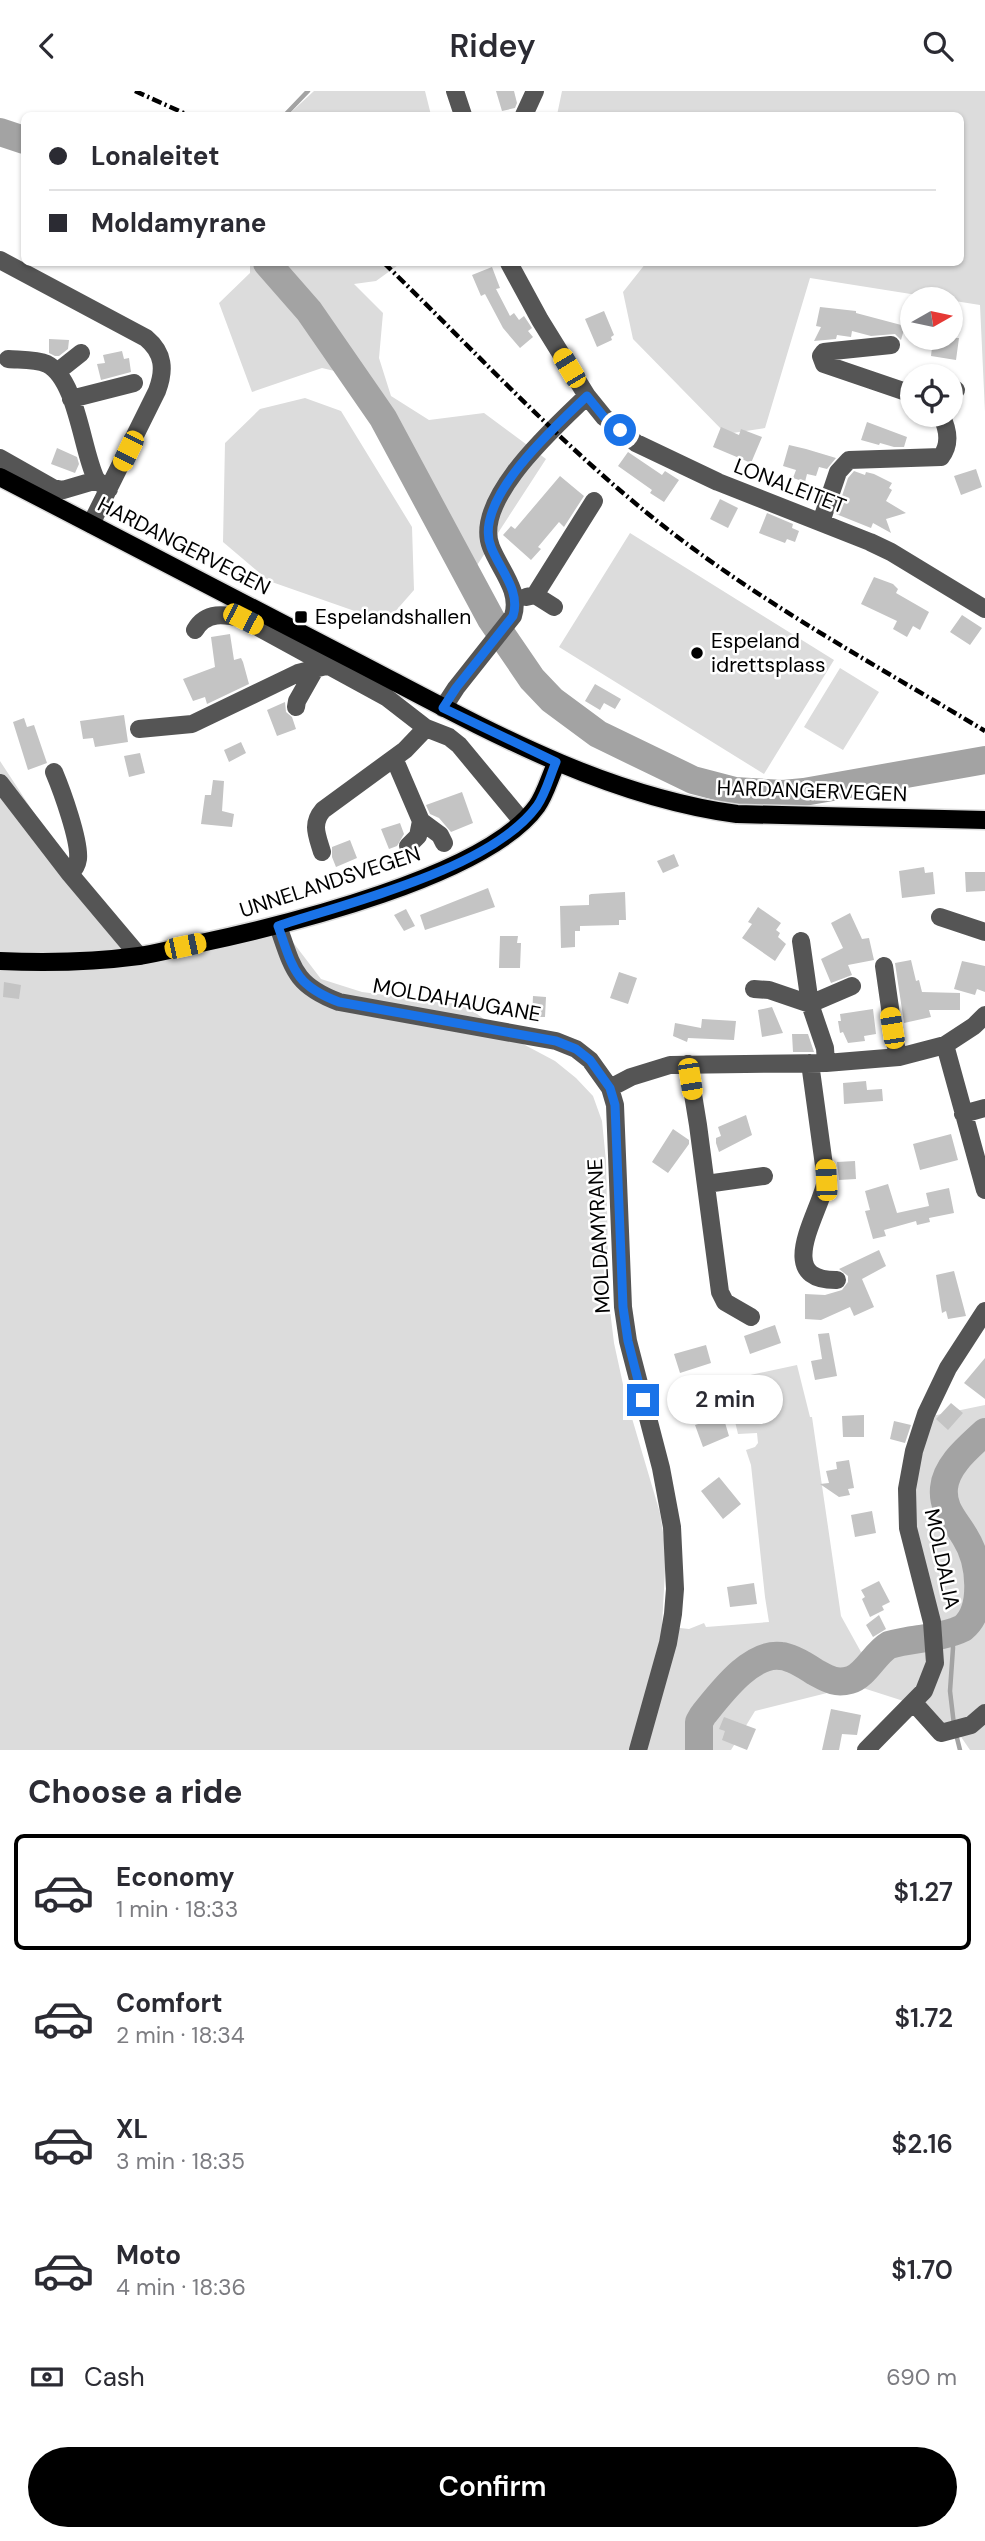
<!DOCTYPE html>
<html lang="en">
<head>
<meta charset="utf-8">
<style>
  :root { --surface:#fff; --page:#f7f7f7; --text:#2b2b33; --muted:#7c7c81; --line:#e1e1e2; --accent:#000 }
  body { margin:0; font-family:"DM Sans",sans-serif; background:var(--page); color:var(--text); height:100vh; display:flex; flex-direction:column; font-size:26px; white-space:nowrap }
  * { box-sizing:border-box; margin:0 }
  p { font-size:23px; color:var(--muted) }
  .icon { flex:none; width:38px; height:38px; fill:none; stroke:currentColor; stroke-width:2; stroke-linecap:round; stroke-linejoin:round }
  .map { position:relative; height:1659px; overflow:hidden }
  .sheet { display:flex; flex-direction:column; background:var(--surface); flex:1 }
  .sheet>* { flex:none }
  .banner { position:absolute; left:21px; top:21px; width:943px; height:154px; border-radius:10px; box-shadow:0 2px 5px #0004; display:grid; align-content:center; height:154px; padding:0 28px; background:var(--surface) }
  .needle { width:46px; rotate:81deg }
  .tools { position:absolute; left:900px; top:196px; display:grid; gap:14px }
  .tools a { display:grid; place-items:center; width:63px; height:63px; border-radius:50%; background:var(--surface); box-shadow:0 2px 5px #0004; font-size:35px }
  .end { position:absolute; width:32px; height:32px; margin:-16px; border:9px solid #1a73e8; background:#fff; box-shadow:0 0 0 4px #fff }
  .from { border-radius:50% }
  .bubble { position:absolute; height:49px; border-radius:24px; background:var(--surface); box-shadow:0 2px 5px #0004; font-size:23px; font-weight:600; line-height:49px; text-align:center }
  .car { position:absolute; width:21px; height:42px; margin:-21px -10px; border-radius:9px; box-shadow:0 0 5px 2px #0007; background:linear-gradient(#f5c518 24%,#345 0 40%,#f5c518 0 76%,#345 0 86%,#f5c518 0) }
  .banner b { display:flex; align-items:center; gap:24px; height:66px; font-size:26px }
  .banner b+b { border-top:2px solid var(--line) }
  .banner i { width:18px; height:18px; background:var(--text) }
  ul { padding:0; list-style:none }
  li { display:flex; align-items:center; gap:21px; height:116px; margin:0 14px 10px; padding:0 14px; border:4px solid transparent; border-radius:10px }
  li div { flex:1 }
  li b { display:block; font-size:26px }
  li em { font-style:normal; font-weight:600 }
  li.current { border-color:var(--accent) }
  li>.icon { width:63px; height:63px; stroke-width:1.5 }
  h2 { padding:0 28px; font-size:32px; line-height:84px }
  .pay { display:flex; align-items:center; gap:18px; height:77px; padding:0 28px; font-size:26px }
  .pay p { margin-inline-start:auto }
  .action { display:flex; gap:14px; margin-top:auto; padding:14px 28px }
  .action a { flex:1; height:80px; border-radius:42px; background:var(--accent); color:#fff; font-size:28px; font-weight:600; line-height:80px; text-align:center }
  header { display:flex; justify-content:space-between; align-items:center; height:91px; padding:0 28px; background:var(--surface); font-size:32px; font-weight:600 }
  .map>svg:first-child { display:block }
  .green { fill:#dcdcdc }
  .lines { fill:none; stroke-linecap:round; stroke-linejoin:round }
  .stream { stroke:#a3a3a3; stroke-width:4.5 }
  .river { stroke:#a3a3a3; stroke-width:28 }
  .building { fill:#c4c4c4 }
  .major-casing { stroke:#dbdbdb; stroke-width:21 }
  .minor { stroke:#555; stroke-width:18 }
  .major { stroke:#000; stroke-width:18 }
  .rail { stroke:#000; stroke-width:4.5; stroke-dasharray:10 3.5 2 3.5; stroke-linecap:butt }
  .route { stroke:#1a73e8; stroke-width:9 }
  .poi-dot { fill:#000; stroke:#fff; stroke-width:2.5 }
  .labels { text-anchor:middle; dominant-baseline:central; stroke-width:5; stroke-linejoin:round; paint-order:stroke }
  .street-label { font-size:21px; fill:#000; stroke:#fff }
  .poi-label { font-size:21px; fill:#000; stroke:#fff; text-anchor:start }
</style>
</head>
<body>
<header><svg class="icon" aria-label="back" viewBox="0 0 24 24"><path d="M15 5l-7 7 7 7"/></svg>Ridey<svg class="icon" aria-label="search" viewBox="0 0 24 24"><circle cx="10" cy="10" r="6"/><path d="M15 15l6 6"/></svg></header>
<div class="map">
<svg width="985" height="1659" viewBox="0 0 985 1659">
  <rect width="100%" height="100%" fill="#fff"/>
  <path class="green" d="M 314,0 L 425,0 L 431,24 L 288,24 Z
    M 562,0 L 985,0 L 985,321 L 980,214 L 810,187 L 765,337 L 726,343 L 633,248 L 623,201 L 646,172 L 961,172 L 961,24 L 557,24 Z
    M 250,172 L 401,172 L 376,190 L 354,193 L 383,222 L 379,267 L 391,305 L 429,329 L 484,322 L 546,368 L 472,482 L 445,455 L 429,402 L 364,287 L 322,277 L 252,301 L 219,212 L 250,182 Z
    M 305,307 L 341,320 L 412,436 L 414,499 L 386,531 L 269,490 L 223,451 L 225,352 L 260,318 Z
    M 630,442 L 834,569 L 764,683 L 559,556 Z
    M 840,577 L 879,601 L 843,659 L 804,636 Z
    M 0,670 L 108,835 L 127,859 L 270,833 L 289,846 L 321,888 L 362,901 L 465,914 L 504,943 L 555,970 L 576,987 L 593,1005 L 602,1030 L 606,1070 L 609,1211 L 614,1252 L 626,1307 L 660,1422 L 666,1461 L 662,1535 L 689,1538 L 704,1532 L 706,1536 L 769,1531 L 765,1506 L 751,1374 L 746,1359 L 755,1356 L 758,1352 L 757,1342 L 738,1343 L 730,1310 L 732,1288 L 797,1274 L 810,1326 L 812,1326 L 841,1525 L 861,1561 L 906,1536 L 927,1533 L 905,1390 L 927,1326 L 985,1314 L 985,1659 L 970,1659 L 957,1640 L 945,1644 L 916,1614 L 863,1597 L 835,1600 L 755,1620 L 731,1659 L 0,1659 Z"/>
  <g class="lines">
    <path class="stream" d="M 285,24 L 308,0
      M 952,1541 L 953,1557 L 950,1600 L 954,1634
      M 956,1643 L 960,1659"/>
    <path class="river" d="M 0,41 L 24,49
      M 267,172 L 309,220 L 383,327 L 491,528 L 532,588 L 552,609 L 598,643 L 693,689 L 735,700 L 783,703 L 804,701 L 985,669
      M 699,1659 L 699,1631 L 703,1624 C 721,1602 751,1561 781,1565 C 792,1566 806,1575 815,1581 C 828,1588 835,1593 850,1589 C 865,1585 875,1562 889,1554 C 912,1547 941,1548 963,1537 C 985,1519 981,1471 965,1446 C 955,1429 942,1418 944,1397 C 946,1374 969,1356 985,1341"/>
  </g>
  <path class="building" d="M 496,0 L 514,0 L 517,12 L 515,17 L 502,20 Z
    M 492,176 L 500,197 L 496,198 L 510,225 L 514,222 L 519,229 L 524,225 L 532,237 L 528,240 L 533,246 L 520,257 L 503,237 L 485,203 L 481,205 L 472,184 Z
    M 820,216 L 856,220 L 856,222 L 905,235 L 901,249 L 895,243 L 871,245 L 852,240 L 851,246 L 837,244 L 836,248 L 814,250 L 821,236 L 816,235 Z
    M 604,220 L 614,244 L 611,246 L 612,249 L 597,256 L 585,228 Z
    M 933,247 L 959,247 L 956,269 L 931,265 Z
    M 49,248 L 69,249 L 68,258 L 59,265 L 55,265 L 49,262 Z
    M 122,260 L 124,268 L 129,267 L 131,281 L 101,289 L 97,273 L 105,272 L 103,264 Z
    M 867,331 L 907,346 L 904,356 L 894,356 L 880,352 L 879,354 L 861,349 Z
    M 721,336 L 739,344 L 741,338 L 762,346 L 751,372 L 713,356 Z
    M 789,354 L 806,358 L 836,367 L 827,378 L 819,376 L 816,385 L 807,383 L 805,391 L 793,387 L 796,379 L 783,375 Z
    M 57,357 L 77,366 L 79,373 L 75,382 L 51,373 Z
    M 628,361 L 662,384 L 665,380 L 679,389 L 664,411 L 650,402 L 652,399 L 618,375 Z
    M 976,378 L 982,396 L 961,404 L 954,385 Z
    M 854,380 L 865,384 L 866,381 L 874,383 L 892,392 L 889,397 L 892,399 L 886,410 L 906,422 L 886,428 L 891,442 L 873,432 L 871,437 L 836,423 L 848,387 Z
    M 560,385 L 584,405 L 564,436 L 559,431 L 538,456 L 541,458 L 531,469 L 503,444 L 511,435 L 515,438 Z
    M 720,408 L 738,417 L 728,437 L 710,428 Z
    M 767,422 L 793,433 L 792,437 L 799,440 L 795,451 L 787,448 L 785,452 L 759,442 Z
    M 874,486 L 893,493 L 898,498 L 896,502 L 929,521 L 920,539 L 913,535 L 907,546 L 893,538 L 897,530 L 861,513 Z
    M 962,524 L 982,537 L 970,554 L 950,541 Z
    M 230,543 L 234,569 L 241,567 L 243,571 L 249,593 L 207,613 L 205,606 L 193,610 L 183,588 L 215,576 L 211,546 Z
    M 595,593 L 621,608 L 615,618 L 604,612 L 600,619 L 585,610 Z
    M 285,611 L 286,621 L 292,626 L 296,638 L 277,645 L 267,619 Z
    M 124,624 L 128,651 L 95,656 L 93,647 L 83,648 L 80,630 Z
    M 24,627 L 27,636 L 34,634 L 47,672 L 28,679 L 13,631 Z
    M 241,651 L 246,662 L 229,671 L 224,659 Z
    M 140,662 L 145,682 L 129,686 L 124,665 Z
    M 213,689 L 224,690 L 222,720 L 234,723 L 232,736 L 201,733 L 205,704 L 211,704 Z
    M 462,701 L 473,732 L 451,741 L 439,727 L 430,723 L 426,714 Z
    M 400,732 L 404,743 L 397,755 L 389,758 L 381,738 Z
    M 350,749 L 357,767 L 336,776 L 332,766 L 332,756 Z
    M 674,763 L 679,775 L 663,782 L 657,770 Z
    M 924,776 L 925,782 L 933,781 L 935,803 L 902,807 L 899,780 Z
    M 965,781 L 985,781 L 985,800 L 966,801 Z
    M 488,797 L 495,816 L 425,839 L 420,824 Z
    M 625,801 L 626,829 L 619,829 L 619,834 L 580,835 L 580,840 L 575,840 L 575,856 L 561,857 L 560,815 L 589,814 L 589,804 L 591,803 Z
    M 758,816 L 781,832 L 776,839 L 780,842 L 778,846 L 786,853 L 775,870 L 742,847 L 752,833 L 748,831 Z
    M 406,818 L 415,835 L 404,840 L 394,824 Z
    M 850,822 L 862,848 L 869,847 L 874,869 L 848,874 L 852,884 L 831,892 L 821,868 L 843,857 L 831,832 Z
    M 500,845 L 518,845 L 517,852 L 521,852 L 520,877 L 499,877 Z
    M 911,869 L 916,890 L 919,889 L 922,901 L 960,902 L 960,919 L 929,919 L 931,926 L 904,932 L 895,872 Z
    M 962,870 L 985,875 L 985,901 L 977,898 L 975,904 L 954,898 Z
    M 619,881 L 637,887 L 628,913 L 610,907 Z
    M 4,891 L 21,894 L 19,908 L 3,906 Z
    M 533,905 L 546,906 L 545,926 L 532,926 Z
    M 772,916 L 783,942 L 762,946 L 758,919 Z
    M 873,918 L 876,943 L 864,945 L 865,950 L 848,952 L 843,941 L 840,942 L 838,930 L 841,930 L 840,923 Z
    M 702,928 L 736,930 L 734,949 L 688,947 L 687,951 L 673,945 L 675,932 L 701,937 Z
    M 792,943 L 808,943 L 814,961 L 793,961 Z
    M 866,990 L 867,999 L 882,998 L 883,1010 L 844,1013 L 843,992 Z
    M 746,1024 L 752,1044 L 719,1061 L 716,1052 L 716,1047 L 721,1045 L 718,1036 Z
    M 673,1038 L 689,1049 L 689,1053 L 668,1082 L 652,1071 Z
    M 951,1043 L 958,1069 L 920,1079 L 913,1053 Z
    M 855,1070 L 856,1088 L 839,1089 L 837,1071 Z
    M 888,1093 L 897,1122 L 929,1115 L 926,1102 L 949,1097 L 954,1122 L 929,1127 L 930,1131 L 917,1134 L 916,1130 L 884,1139 L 886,1145 L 873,1148 L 865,1120 L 870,1119 L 865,1100 Z
    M 879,1159 L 886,1175 L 862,1188 L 874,1216 L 854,1225 L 850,1216 L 821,1229 L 805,1228 L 805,1203 L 825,1204 L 842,1199 L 848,1191 L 848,1185 L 839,1178 Z
    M 954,1180 L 966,1225 L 948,1228 L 946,1220 L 942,1222 L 936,1184 Z
    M 775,1234 L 781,1252 L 750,1263 L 744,1245 Z
    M 829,1242 L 837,1285 L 815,1289 L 811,1270 L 822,1268 L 818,1243 Z
    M 706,1254 L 711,1272 L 680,1282 L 674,1263 Z
    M 985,1267 L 985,1308 L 964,1292 Z
    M 951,1312 L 963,1322 L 948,1339 L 936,1328 Z
    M 864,1324 L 864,1346 L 843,1346 L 842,1325 Z
    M 723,1325 L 729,1345 L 703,1356 L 695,1334 Z
    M 894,1330 L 911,1334 L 905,1352 L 890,1348 Z
    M 849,1369 L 854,1397 L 848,1398 L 850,1404 L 839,1406 L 820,1393 L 829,1392 L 826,1380 L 837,1378 L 836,1371 Z
    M 719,1386 L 741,1413 L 723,1428 L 701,1400 Z
    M 872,1420 L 876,1442 L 855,1446 L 851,1424 Z
    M 879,1490 L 890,1511 L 882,1515 L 884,1519 L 870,1526 L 862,1508 L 865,1506 L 861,1499 Z
    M 754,1492 L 757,1513 L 730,1516 L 727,1496 Z
    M 879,1524 L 886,1538 L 873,1546 L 866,1534 Z
    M 831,1618 L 861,1624 L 857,1644 L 842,1643 L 839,1659 L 822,1659 Z
    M 724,1626 L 756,1638 L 747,1659 L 722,1649 L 725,1640 L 719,1638 Z"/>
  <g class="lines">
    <g class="major-casing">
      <path id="major" d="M 0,386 C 116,446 232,506 347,566 C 471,630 596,704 737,723 L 985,729
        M 0,870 C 45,872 94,871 139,865 C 159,862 180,856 201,852 C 285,834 487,785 537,715 C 546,702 550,685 557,671"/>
    </g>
    <path class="minor" d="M 455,0 L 463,24
      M 524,24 L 535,0
      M 0,169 L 146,247 C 164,262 165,279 157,300 L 91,433
      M 509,172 L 540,229 L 587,305 L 604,326 L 636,352 L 718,391 L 870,451 L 891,461 L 985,518
      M 891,254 L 833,260 L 824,261 L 821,265 L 824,273 L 912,303
      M 8,268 C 20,269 36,268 47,273 C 77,288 82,360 96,388 C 99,392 105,395 109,398
      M 57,281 L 81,262
      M 950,300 L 956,299
      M 71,308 L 134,292
      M 0,367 L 53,397 L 63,399 L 97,389
      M 821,431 L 838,381 L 849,369 L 941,366 C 951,353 948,338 941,324
      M 535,504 L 594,410
      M 526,506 L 535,504 L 554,516
      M 195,539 C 206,520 225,523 243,528 L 386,606 L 426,637 L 449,646 L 459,654 L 522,730
      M 296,616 L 297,610 L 314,580
      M 443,617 L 456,597 L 513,525 C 521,500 500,479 491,456 C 472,409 556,335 587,305
      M 139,638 L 192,633 L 298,582 L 326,575
      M 394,667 L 421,730 L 440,744 L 444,752
      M 54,681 C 62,700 80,750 78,768 C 77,775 74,778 70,783
      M 0,692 L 70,783 L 139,865
      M 408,755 L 418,745 L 421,730
      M 322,761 C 317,744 311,733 323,719 L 405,659 L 426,637
      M 940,826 L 985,841
      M 278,835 C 293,877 294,894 339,911 L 556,950 L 576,958 L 590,969 L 610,997 L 615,1014 L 623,1216 L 628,1250 L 661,1377 L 672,1436 L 675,1498 L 673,1523 L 668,1552 L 638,1659
      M 801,850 L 810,913 L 825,957 L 826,972
      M 884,875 L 895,952 L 899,966
      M 754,898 L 769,899 L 810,913 L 852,895
      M 945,954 L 985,1099
      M 810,972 L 826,1089 C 822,1119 771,1190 837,1189
      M 688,973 L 698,1034 L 720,1201 L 725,1211 L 751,1226
      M 610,997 L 631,986 L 670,974 L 826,972 L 899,966 L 945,954 L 974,935 L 985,924
      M 963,1023 L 985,1017
      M 706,1093 L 764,1085
      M 914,1612 L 941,1642 L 971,1634 L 985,1622
      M 866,1659 L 924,1600 L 935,1572 L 932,1531 L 908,1437 L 907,1398 L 914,1360 L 926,1323 L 948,1277 L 985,1220"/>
    <use href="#major" class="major"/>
    <path class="rail" d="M 135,0 L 188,24
      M 384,172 C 479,264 569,363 675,444 C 772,518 881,577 985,640"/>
  </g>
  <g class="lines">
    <path class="route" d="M 620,339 L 604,326 L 587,305 C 556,335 472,409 491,456 C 500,479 521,500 513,525 L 456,597 L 443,617 L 556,671 C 550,685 546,702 537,715 C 491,778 350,811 278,835 C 293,877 294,894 339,911 L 556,950 L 576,958 L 590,969 L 610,997 L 615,1014 L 623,1216 L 628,1250 L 643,1309"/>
  </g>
  <g class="poi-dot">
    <rect x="294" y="519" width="14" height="14" rx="3.5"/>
    <circle cx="697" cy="562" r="7"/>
  </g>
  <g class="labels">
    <g class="street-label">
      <text transform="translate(790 395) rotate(21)">LONALEITET</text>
      <text transform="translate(184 455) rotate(27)">HARDANGERVEGEN</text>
      <text transform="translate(812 700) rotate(2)">HARDANGERVEGEN</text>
      <text transform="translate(330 791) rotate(-18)">UNNELANDSVEGEN</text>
      <text transform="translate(457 909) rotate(10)">MOLDAHAUGANE</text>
      <text transform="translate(599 1145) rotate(-93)">MOLDAMYRANE</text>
      <text transform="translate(942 1468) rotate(78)">MOLDALIA</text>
    </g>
    <g class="poi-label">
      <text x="315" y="526">Espelandshallen</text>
      <text x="711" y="550">Espeland<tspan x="711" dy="24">idrettsplass</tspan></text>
    </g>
  </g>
</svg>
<div class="tools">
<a><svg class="needle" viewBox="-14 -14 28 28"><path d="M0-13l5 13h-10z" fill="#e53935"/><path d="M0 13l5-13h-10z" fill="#7c7c81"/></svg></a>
<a><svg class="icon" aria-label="locate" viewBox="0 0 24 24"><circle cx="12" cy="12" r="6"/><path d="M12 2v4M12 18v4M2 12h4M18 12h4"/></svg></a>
</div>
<i class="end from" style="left:620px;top:339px"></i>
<i class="end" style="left:643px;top:1309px"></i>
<div class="bubble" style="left:667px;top:1284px;width:116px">2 min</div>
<i class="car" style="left:569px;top:277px;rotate:329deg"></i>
<i class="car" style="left:128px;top:360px;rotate:206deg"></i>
<i class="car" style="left:243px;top:528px;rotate:117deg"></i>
<i class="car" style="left:185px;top:855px;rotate:78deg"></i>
<i class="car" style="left:892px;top:937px;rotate:351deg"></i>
<i class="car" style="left:690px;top:988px;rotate:171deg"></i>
<i class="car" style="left:826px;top:1089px;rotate:357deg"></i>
<div class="banner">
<b><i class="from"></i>Lonaleitet</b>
<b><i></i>Moldamyrane</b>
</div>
</div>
<section class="sheet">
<h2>Choose a ride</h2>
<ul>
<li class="current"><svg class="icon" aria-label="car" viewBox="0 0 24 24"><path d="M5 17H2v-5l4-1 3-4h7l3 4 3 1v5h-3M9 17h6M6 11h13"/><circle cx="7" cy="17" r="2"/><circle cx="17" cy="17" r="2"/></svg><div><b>Economy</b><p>1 min · 18:33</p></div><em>$1.27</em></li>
<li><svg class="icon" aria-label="car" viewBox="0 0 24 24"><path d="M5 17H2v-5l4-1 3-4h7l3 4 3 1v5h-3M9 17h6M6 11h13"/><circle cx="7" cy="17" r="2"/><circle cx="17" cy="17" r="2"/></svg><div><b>Comfort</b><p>2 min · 18:34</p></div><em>$1.72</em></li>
<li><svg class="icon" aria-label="car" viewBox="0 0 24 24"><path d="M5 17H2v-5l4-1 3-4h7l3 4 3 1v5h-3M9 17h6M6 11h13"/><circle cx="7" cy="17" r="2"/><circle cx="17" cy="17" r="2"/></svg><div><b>XL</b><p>3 min · 18:35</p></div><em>$2.16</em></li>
<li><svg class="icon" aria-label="car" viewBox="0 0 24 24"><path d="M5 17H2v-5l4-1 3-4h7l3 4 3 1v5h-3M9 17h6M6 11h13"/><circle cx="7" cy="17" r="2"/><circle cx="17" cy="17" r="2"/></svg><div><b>Moto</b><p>4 min · 18:36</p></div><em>$1.70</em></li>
</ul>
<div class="pay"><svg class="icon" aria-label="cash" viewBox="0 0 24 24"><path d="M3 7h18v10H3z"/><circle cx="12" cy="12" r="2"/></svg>Cash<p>690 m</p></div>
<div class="action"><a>Confirm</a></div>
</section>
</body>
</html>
